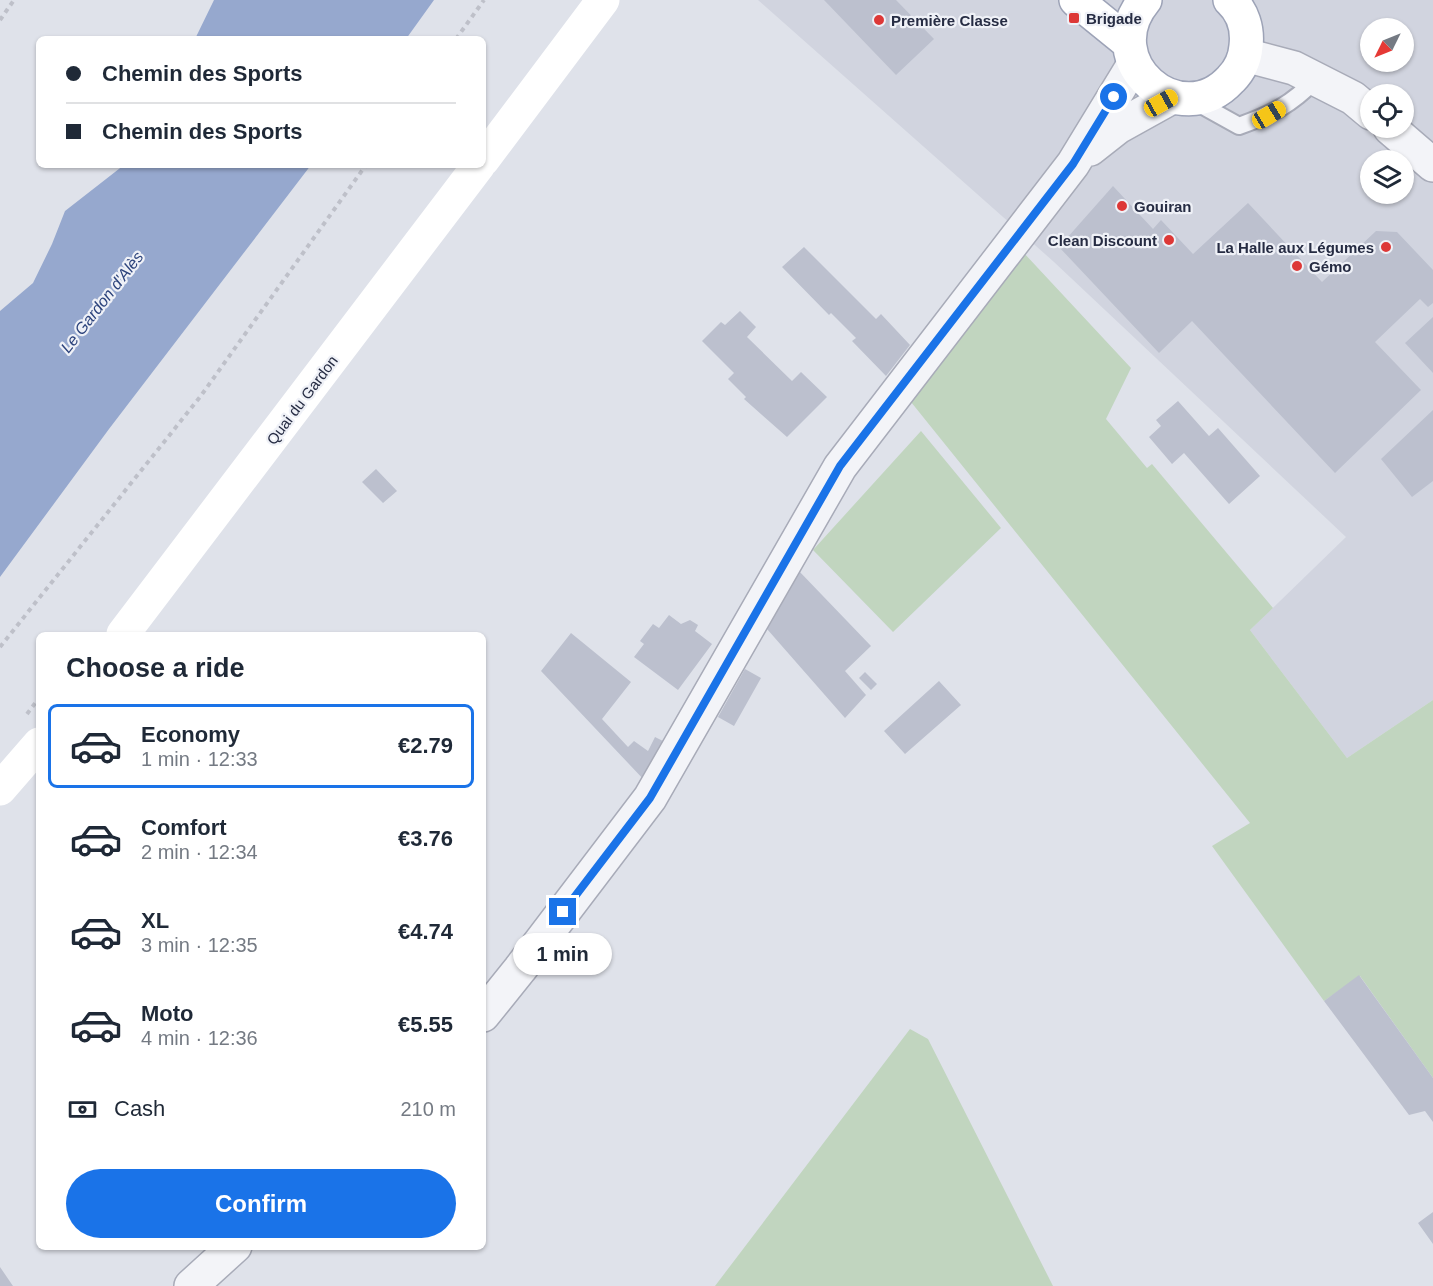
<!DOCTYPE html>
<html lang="en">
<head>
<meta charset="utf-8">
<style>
  :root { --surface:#fff; --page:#f6f6f7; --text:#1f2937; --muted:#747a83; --line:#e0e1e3; --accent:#1a73e8 }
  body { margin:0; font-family:Arial,sans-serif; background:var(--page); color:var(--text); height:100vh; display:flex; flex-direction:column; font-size:22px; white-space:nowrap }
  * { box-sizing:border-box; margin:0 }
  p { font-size:20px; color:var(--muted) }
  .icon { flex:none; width:33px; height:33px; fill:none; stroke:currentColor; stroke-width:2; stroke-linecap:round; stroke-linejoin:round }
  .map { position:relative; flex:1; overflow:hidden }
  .panel { position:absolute; left:36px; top:632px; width:450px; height:618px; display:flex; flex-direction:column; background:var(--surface); border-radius:9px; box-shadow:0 2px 4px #0004 }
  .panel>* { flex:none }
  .guide { position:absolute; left:36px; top:36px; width:450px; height:132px; border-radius:9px; box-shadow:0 2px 4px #0004; display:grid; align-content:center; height:132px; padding:0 30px; background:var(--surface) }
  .needle { width:39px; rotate:227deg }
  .buttons { position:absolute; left:1360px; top:18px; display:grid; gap:12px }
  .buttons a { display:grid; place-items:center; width:54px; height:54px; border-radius:50%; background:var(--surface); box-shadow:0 2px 4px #0004; font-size:30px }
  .end { position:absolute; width:27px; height:27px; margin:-14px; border:8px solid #1a73e8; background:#fff; box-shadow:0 0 0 3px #fff }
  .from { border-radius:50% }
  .bubble { position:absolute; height:42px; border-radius:21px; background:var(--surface); box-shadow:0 2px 4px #0004; font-size:20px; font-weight:800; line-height:42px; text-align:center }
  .car { position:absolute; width:18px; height:36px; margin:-18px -9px; border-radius:8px; box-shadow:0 0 4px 2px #0007; background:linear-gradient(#f5c518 24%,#345 0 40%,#f5c518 0 76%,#345 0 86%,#f5c518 0) }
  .guide b { display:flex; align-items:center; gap:21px; height:57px; font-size:22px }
  .guide b+b { border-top:2px solid var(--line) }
  .guide i { width:15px; height:15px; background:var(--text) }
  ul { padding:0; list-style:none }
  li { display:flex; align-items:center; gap:18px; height:84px; margin:0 12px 9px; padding:0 18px; border:3px solid transparent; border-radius:9px }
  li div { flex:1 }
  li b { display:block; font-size:22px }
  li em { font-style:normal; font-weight:800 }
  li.on { border-color:var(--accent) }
  li>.icon { width:54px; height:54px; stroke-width:1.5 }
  h2 { padding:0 30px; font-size:27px; line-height:72px }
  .pay { display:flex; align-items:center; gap:15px; height:66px; padding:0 30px; font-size:22px }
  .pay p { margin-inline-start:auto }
  .button { display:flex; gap:12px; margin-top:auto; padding:12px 30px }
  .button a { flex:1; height:69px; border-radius:36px; background:var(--accent); color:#fff; font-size:24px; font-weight:800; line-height:69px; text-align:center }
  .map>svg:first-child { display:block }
  .built { fill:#d1d4df; fill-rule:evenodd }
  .green { fill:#c1d5bf }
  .water { fill:#96a8ce }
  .building { fill:#bcc0ce }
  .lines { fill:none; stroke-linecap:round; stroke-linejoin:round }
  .lane-casing { stroke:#a8abb8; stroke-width:20 }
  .street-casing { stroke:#a8abb8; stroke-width:36 }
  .primary-casing { stroke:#9da3b7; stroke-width:36 }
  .path { stroke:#bec0c9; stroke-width:4; stroke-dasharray:4.5 4.5; stroke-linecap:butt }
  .lane { stroke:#f3f4f8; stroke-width:16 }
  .street { stroke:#f3f4f8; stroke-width:33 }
  .secondary { stroke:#fff; stroke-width:33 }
  .primary { stroke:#fff; stroke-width:33 }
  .route { stroke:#1a73e8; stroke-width:8 }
  .poi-dot { fill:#dd3837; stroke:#eff1f7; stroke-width:2 }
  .labels { text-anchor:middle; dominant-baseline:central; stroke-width:4.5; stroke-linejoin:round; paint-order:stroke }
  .poi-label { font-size:15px; font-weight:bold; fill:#262c43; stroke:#eff1f7; text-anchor:start }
  .street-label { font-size:15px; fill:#262c43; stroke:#eff1f7 }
  .water-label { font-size:16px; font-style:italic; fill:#2c437c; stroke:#eff1f7 }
</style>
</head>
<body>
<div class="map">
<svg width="1433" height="1286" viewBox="0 0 1433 1286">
  <rect width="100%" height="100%" fill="#dfe2ea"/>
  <path class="built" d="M 758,0 L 1433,0 L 1433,700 L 1347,758 L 1250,630 L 1346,537 L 1054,262 ZM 1371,28 L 1404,28 L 1404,62 L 1371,62 ZM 1371,94 L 1404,94 L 1404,128 L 1371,128 ZM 1371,160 L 1404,160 L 1404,194 L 1371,194 Z"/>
  <path class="green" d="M 1023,252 L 1131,368 L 1106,419 L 1147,468 L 1152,464 L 1273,608 L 1250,630 L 1347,758 L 1433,700 L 1433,1078 L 1360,976 L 1324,1001 L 1212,846 L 1250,823 L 911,402 Z
    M 921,431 L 1001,528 L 893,632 L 813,550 Z
    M 910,1029 L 928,1039 L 1053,1286 L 715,1286 Z"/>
  <path class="water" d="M 214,0 L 434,0 L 406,39 L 195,39 Z
    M 124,165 L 311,165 L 109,429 L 0,577 L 0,311 L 33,283 L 52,244 L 65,211 Z"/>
  <path class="building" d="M 824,0 L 896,0 L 934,39 L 896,75 Z
    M 1113,186 L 1153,229 L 1161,220 L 1193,254 L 1248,203 L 1322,282 L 1376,231 L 1397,232 L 1433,270 L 1433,303 L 1428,307 L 1420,299 L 1375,342 L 1421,390 L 1335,473 L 1192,321 L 1159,353 L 1059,247 Z
    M 804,247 L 876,319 L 881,314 L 910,345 L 886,376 L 852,341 L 856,338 L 831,313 L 829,315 L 782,267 Z
    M 740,311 L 756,327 L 747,337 L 792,381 L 801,372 L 827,397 L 787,437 L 744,399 L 746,397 L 728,379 L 734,373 L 702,341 L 721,322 L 725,325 Z
    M 1433,317 L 1433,373 L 1405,343 Z
    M 1178,401 L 1209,436 L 1218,428 L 1260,476 L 1229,504 L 1184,453 L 1172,464 L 1149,437 L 1161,426 L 1156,420 Z
    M 1433,410 L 1433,481 L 1412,497 L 1381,459 Z
    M 376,469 L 397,491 L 383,503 L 362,482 Z
    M 798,570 L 871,646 L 845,671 L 866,695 L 845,718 L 767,629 Z
    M 669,615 L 681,624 L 690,620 L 698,625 L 695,631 L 712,644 L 678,690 L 634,657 L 644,644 L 640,641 L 653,624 L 659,628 Z
    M 571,633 L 631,682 L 602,719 L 628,747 L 634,741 L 648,751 L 655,737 L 667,743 L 646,782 L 541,671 Z
    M 745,669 L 761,678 L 734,726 L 718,717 Z
    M 865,672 L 877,684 L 871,690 L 859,678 Z
    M 939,681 L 961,705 L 905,754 L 884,731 Z
    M 1359,975 L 1433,1078 L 1433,1122 L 1425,1111 L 1409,1115 L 1324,1001 Z
    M 1433,1212 L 1433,1244 L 1418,1223 Z
    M 0,1267 L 13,1286 L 0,1286 Z"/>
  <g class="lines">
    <g class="lane-casing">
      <path id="lane" d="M 1194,101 L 1239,126 C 1272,114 1291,105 1316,79"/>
    </g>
    <g class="street-casing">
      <path id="street" d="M 1245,55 L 1294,68 L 1353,98 L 1371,113
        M 1390,128 L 1433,165
        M 1090,149 L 1118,127 L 1172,97
        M 483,1015 L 520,969 L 650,798 L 840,467 L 1073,164 L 1134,64
        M 191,1286 L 235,1246"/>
    </g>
    <g class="primary-casing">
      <path id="primary" d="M 1076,0 L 1129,43
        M 1145,0 C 1094,61 1180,135 1231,79 C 1240,70 1245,59 1246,46 C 1248,29 1243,12 1230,0"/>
    </g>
    <path class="path" d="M 0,20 L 14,0
      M 456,39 L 484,0
      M 0,647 L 200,397 L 366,165
      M 27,714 L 39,698"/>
    <use href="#lane" class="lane"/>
    <use href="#street" class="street"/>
    <path class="secondary" d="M 483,160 L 603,0
      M 123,634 L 479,165
      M 0,789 L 39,744"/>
    <use href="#primary" class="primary"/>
  </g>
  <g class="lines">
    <path class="route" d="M 563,912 L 650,798 L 840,466 L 1073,164 L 1114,97"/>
  </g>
  <g class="poi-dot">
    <rect x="1068" y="12" width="12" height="12" rx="3"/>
    <circle cx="879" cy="20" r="6"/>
    <circle cx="1122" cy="206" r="6"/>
    <circle cx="1169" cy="240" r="6"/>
    <circle cx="1386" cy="247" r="6"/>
    <circle cx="1297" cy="266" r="6"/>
  </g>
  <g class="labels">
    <g class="poi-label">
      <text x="1086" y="18">Brigade</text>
      <text x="891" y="20">Première Classe</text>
      <text x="1134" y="206">Gouiran</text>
      <text x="1157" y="240" text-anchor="end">Clean Discount</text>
      <text x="1374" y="247" text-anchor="end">La Halle aux Légumes</text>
      <text x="1309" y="266">Gémo</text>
    </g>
    <g class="street-label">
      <text transform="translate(302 400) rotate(-53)">Quai du Gardon</text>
    </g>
    <g class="water-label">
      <text transform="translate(102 302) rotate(-52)">Le Gardon d'Alès</text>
    </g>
  </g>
</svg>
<div class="buttons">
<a><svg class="needle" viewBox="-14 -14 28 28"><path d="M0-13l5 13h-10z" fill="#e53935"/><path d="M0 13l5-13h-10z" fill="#747a83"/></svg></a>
<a><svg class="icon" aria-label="locate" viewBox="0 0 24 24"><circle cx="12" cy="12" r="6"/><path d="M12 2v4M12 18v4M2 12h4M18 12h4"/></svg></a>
<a><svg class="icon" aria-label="layers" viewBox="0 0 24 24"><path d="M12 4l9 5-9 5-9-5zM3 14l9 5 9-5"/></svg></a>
</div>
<i class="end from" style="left:1114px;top:97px"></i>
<i class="end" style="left:563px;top:912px"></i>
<div class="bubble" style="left:513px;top:933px;width:99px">1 min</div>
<i class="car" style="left:1161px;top:103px;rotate:61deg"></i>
<i class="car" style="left:1269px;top:115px;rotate:59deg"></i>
<div class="guide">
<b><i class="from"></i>Chemin des Sports</b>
<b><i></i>Chemin des Sports</b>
</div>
<section class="panel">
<h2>Choose a ride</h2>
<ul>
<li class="on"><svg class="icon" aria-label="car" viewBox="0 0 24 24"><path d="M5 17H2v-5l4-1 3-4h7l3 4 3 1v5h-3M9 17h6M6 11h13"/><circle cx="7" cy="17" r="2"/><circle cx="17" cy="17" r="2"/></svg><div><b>Economy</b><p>1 min · 12:33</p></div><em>€2.79</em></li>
<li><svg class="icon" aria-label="car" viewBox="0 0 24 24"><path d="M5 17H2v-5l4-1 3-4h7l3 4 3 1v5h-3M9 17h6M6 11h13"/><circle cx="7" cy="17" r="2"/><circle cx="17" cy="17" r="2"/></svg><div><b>Comfort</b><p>2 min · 12:34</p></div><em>€3.76</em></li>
<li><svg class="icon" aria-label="car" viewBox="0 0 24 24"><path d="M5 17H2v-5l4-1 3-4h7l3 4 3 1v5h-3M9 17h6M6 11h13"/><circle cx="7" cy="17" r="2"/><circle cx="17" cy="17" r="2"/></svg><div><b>XL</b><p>3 min · 12:35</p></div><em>€4.74</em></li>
<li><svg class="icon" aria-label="car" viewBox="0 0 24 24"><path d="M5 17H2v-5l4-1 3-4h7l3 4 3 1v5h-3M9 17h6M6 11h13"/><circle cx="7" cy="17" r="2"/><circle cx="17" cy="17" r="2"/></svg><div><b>Moto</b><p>4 min · 12:36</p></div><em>€5.55</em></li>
</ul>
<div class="pay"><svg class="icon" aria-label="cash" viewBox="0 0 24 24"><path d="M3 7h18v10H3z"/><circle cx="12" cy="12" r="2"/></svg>Cash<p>210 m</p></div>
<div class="button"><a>Confirm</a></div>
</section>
</div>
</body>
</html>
